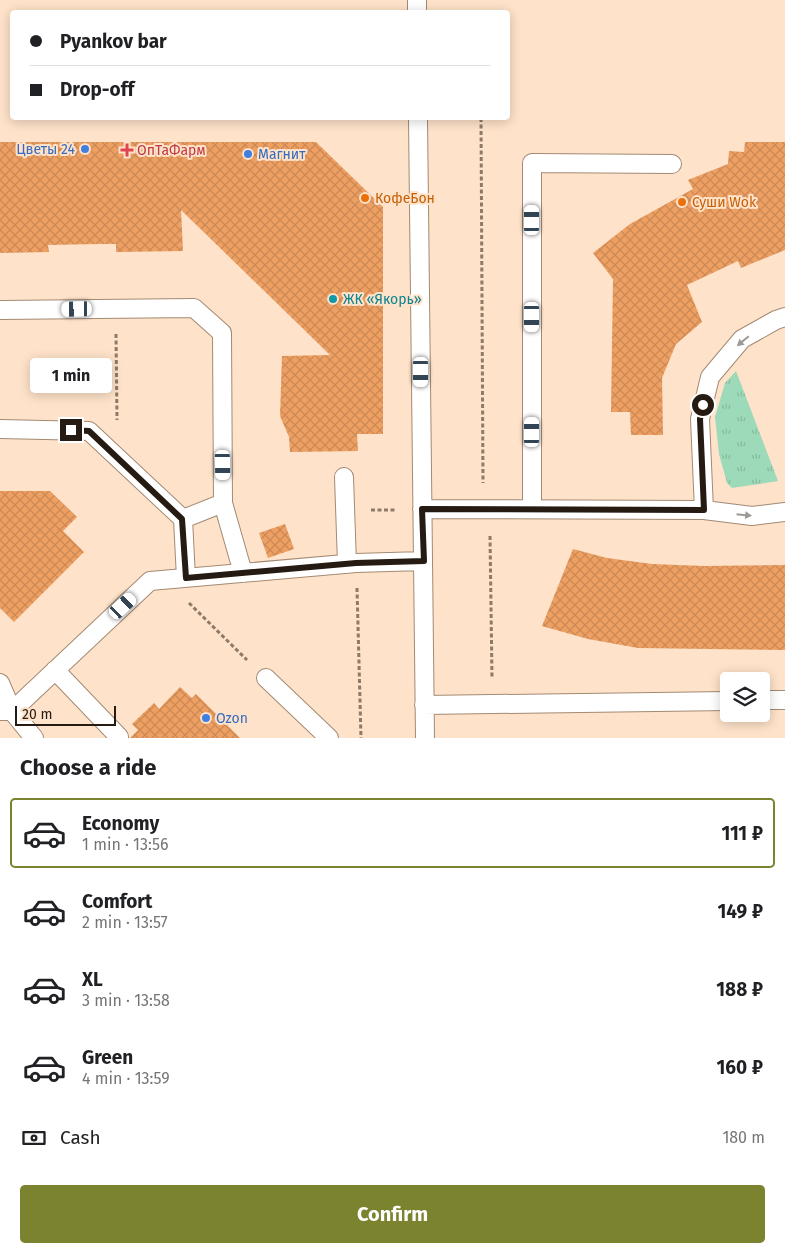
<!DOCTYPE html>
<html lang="en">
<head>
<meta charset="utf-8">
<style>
  :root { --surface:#fff; --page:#f6f6f6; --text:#202124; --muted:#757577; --line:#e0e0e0; --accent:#7b832f }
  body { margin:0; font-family:"Fira Sans",sans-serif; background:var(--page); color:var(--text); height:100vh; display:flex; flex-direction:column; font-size:19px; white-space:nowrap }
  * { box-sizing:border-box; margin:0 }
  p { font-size:16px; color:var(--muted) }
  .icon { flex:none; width:28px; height:28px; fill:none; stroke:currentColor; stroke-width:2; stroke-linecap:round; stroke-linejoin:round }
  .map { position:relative; height:738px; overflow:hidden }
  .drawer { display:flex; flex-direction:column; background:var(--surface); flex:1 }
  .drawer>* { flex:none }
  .banner { position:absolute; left:10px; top:10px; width:500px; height:110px; border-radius:5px; box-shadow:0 2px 12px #0003; display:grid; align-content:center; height:110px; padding:0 20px; background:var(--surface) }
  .fabs { position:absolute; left:720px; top:672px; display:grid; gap:10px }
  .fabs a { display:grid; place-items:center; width:50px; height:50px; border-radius:5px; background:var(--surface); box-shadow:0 2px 12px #0003; font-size:25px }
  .scale { position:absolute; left:15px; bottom:12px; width:101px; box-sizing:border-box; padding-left:5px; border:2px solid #251b12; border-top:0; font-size:14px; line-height:18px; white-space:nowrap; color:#251b12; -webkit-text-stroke:4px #fee2c9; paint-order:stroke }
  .end { position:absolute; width:22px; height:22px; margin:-11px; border:6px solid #251b12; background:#fff; box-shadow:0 0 0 2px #fff }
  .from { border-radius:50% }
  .bubble { position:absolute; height:35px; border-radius:5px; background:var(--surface); box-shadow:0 2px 12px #0003; font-size:16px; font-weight:700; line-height:35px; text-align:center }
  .car { position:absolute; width:15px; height:30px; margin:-15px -8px; border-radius:6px; box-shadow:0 0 4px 1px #0007; background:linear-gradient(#fff 24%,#345 0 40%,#fff 0 76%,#345 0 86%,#fff 0) }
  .banner b { display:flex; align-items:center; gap:18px; height:48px; font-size:19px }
  .banner b+b { border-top:1px solid var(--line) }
  .banner i { width:12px; height:12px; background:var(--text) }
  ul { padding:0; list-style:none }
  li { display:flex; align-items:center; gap:15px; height:70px; margin:0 10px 8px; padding:0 10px; border:2px solid transparent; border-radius:5px }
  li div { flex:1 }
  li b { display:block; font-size:19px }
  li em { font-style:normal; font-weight:700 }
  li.current { border-color:var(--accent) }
  li>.icon { width:45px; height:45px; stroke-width:1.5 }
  h2 { padding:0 20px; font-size:22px; line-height:60px }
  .pay { display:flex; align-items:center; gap:12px; height:55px; padding:0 20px; font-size:19px }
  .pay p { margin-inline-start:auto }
  .button { display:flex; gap:10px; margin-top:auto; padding:10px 20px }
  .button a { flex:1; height:58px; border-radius:5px; background:var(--accent); color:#fff; font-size:20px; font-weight:700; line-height:58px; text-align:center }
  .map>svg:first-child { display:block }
  .grass { fill:url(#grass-tufts) }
  .building { fill:url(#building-cross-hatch) }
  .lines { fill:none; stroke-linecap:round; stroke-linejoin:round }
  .lane-casing { stroke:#a38a73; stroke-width:20 }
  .path { stroke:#8d7a69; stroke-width:3; stroke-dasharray:4 2.5; stroke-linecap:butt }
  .lane { stroke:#fff; stroke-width:18 }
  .oneway { fill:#9d9894 }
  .route { stroke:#251b12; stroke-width:6 }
  .shop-dot { fill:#3f7fe0; stroke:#fee2c9; stroke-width:2 }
  .health-dot { fill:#e0444e; stroke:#fee2c9; stroke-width:2 }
  .food-dot { fill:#e8710a; stroke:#fee2c9; stroke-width:2 }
  .culture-dot { fill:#0f9aa8; stroke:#fee2c9; stroke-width:2 }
  .labels { text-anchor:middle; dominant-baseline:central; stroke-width:4; stroke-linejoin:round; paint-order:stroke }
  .shop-label { font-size:14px; fill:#366cbe; stroke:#fee2c9; text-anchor:start }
  .health-label { font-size:14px; fill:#be3a42; stroke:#fee2c9; text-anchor:start }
  .food-label { font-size:14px; fill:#c56008; stroke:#fee2c9; text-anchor:start }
  .culture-label { font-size:14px; fill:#0d838f; stroke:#fee2c9; text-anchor:start }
</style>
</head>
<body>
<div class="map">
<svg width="785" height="738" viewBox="0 0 785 738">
  <defs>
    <pattern id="grass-tufts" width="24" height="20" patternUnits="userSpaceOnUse" patternTransform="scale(1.25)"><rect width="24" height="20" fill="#9cdab9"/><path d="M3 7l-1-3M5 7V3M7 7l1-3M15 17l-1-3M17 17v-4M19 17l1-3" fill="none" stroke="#86ba9e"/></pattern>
    <pattern id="building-cross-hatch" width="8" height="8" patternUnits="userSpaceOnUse" patternTransform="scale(1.25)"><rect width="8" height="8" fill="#eea063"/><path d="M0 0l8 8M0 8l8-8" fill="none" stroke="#cc8955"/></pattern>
  </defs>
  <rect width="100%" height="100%" fill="#fee2c9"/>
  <path class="grass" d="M 736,371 L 778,481 L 732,488 L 727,483 L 719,454 L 715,417 L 725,383 Z"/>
  <path class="building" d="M 0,142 L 316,142 L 383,207 L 383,434 L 357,434 L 358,451 L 290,452 L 289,437 L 280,416 L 282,356 L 330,355 L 181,210 L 183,251 L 116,252 L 116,244 L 100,244 L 48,245 L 49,252 L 0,253 Z
    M 745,142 L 785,142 L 785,250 L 741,268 L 738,261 L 687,285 L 702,322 L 676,344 L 662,378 L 663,435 L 631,435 L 630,412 L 611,412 L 613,279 L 593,253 L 630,224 L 693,189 L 688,180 L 728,164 L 729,151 L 744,152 Z
    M 0,491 L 50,491 L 77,517 L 63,531 L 84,552 L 14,622 L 0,608 Z
    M 285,524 L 294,549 L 268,558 L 259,533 Z
    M 573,549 L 607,558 L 652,564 L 704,566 L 785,565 L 785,650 L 638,648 L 588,639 L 542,626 Z
    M 180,687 L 192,698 L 196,694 L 240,738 L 130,738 L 138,730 L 132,724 L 154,703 L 159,709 Z"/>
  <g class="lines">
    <g class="lane-casing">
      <path id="lane" d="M 417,0 L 417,12
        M 418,118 L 425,738
        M 0,310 L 194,308 L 222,333 L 223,503
        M 0,429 L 89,431 L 183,519 L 186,578
        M 344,477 L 347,564
        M 422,509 L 704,510 L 752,516 L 785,512
        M 532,509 L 532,163 L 672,164
        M 704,510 L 700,419 L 710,377 L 742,339 L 776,320 L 785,317
        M 183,519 L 223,503 L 243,573
        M 55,670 L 119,737
        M 266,678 L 329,738
        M 0,683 L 12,711 L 34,738
        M 761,700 L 785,700
        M 424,705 L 729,701
        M 0,711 L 12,711 L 150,581 L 356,563 L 423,561"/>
    </g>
    <path class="path" d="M 481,118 L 483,483
      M 116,334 L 117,420
      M 371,510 L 397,510
      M 490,536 L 492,677
      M 357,588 L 361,738
      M 189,603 L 247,660"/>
    <use href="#lane" class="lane"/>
  </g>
  <defs><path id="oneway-solid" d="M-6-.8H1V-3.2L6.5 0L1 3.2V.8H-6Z" transform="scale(1.25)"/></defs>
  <g class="oneway">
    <use href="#oneway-solid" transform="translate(743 341) rotate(140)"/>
    <use href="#oneway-solid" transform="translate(744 515) rotate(6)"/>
  </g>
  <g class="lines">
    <path class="route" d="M 71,430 L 89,431 L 182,519 L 186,578 L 356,563 L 424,561 L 422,509 L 704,510 L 700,419 L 703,405"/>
  </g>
  <g class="shop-dot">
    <circle cx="85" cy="149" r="5"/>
    <circle cx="248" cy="154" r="5"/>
    <circle cx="206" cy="718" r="5"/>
  </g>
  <path class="health-dot" d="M124.5 142.5h5v5h5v5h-5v5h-5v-5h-5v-5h5z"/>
  <g class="food-dot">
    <circle cx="365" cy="198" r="5"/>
    <circle cx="682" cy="202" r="5"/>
  </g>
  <circle class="culture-dot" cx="333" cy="299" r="5"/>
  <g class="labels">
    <g class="shop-label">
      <text x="75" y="149" text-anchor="end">Цветы 24</text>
      <text x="258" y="154">Магнит</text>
      <text x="216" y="718">Ozon</text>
    </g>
    <g class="health-label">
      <text x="137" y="150">ОпТаФарм</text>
    </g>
    <g class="food-label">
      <text x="375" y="198">КофеБон</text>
      <text x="692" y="202">Суши Wok</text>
    </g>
    <g class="culture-label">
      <text x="343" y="299">ЖК «Якорь»</text>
    </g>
  </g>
</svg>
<div class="fabs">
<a><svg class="icon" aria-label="layers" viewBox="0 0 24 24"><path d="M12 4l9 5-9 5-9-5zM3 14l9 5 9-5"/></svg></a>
</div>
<div class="scale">20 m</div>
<i class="end from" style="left:703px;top:405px"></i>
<i class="end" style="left:71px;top:430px"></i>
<div class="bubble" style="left:30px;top:358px;width:82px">1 min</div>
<i class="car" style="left:532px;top:220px;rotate:0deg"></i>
<i class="car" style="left:77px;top:309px;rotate:269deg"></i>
<i class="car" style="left:532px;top:317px;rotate:180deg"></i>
<i class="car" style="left:421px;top:372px;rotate:180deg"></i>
<i class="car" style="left:532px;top:432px;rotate:0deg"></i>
<i class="car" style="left:223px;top:465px;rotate:179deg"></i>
<i class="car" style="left:123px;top:606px;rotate:47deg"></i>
<div class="banner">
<b><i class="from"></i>Pyankov bar</b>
<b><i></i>Drop-off</b>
</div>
</div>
<section class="drawer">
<h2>Choose a ride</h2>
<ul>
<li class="current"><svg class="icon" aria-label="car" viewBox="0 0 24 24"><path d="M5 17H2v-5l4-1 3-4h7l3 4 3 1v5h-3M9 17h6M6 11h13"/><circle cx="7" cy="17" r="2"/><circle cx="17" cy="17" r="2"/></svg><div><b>Economy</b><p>1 min · 13:56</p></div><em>111 ₽</em></li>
<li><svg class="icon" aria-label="car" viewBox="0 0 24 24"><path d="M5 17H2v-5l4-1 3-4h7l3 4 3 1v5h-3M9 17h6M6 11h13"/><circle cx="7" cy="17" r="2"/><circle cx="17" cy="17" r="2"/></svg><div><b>Comfort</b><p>2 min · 13:57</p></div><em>149 ₽</em></li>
<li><svg class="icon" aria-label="car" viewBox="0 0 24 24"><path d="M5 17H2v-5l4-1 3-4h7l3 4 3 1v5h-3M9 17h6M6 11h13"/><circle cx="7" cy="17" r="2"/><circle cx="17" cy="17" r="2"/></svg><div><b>XL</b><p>3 min · 13:58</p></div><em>188 ₽</em></li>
<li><svg class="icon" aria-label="car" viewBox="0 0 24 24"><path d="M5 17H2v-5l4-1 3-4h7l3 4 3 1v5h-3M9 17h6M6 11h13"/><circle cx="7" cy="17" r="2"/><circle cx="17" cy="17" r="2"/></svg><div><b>Green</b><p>4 min · 13:59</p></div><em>160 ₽</em></li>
</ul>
<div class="pay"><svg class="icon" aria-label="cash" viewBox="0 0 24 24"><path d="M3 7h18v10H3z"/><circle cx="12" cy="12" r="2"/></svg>Cash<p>180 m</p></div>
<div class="button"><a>Confirm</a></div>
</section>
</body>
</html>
